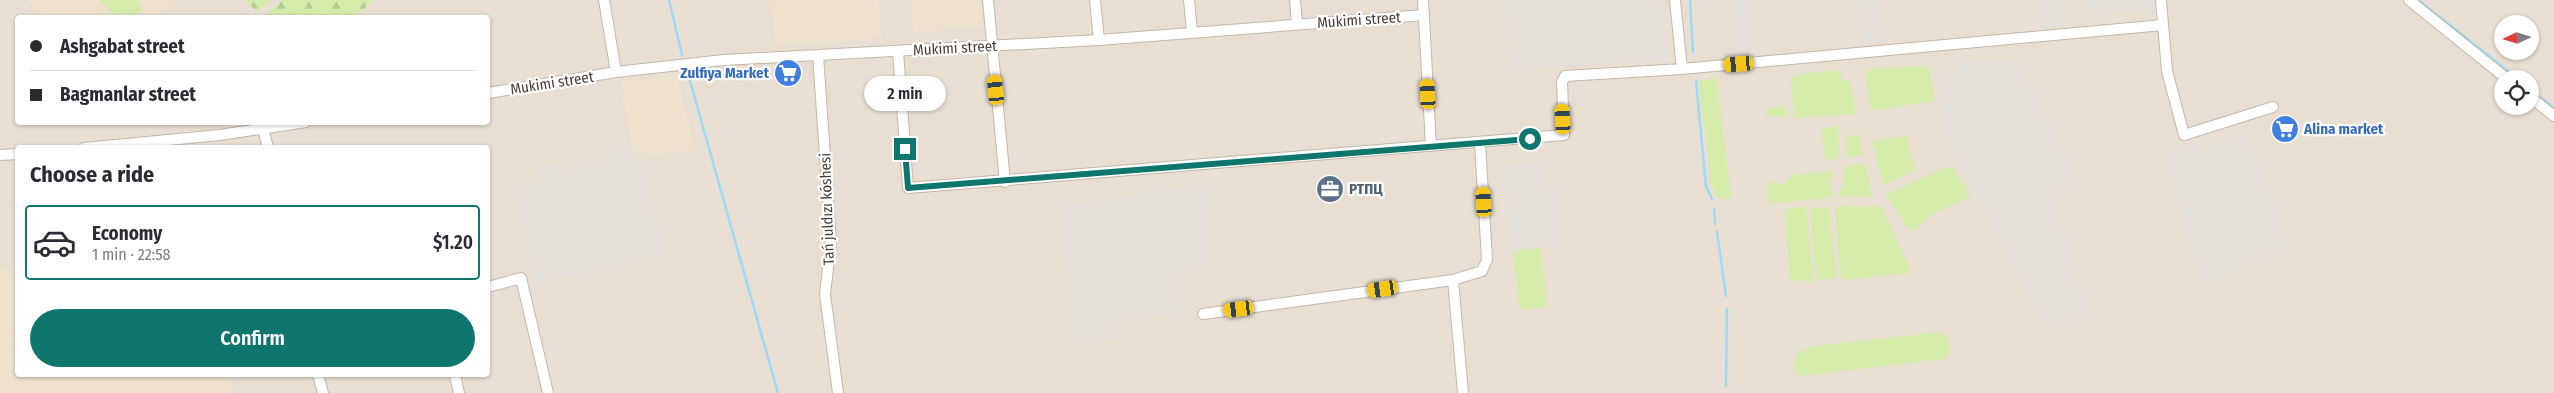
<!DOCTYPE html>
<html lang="en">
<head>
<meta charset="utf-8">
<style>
  :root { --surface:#fff; --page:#f2f2f3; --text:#2b2b33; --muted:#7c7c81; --line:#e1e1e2; --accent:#0f766e }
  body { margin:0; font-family:"Fira Sans Condensed",sans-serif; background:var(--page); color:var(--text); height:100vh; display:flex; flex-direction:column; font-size:19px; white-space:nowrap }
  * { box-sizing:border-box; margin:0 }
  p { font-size:16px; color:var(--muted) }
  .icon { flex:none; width:28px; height:28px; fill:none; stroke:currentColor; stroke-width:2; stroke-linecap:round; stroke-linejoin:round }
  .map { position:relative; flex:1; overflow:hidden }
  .details { position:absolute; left:15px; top:145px; width:475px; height:232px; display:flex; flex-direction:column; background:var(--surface); border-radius:5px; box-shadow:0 1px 4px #0004 }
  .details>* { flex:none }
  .top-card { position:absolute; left:15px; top:15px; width:475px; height:110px; border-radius:5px; box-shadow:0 1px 4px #0004; display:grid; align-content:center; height:110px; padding:0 15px; background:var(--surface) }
  .needle { width:32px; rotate:266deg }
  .tools { position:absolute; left:2494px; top:15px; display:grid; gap:10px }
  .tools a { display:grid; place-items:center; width:45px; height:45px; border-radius:50%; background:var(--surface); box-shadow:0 1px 4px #0004; font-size:25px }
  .end { position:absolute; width:22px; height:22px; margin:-11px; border:6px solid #0f766e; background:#fff; box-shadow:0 0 0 2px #fff }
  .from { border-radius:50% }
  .bubble { position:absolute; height:35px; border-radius:18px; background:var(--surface); box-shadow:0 1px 4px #0004; font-size:16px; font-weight:600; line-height:35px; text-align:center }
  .car { position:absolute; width:15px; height:30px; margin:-15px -8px; border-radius:6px; box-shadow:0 0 4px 1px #0007; background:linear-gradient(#f5c518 24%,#345 0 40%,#f5c518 0 76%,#345 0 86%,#f5c518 0) }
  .top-card b { display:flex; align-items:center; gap:18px; height:48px; font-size:19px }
  .top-card b+b { border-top:1px solid var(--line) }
  .top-card i { width:12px; height:12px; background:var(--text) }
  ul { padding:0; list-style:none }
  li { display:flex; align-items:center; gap:15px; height:75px; margin:0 10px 8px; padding:0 5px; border:2px solid var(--line); border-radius:5px }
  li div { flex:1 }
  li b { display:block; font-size:19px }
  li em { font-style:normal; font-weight:600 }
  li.active { border-color:var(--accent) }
  li>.icon { width:45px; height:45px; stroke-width:1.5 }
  h2 { padding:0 15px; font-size:22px; line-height:60px }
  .action { display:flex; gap:10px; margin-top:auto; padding:10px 15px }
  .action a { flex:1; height:58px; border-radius:30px; background:var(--accent); color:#fff; font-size:20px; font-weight:600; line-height:58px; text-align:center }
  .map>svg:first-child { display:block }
  .residential { fill:#e8dfd2; fill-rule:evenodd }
  .industrial { fill:#e5dfd9 }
  .education { fill:#eee1cd }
  .grass { fill:#d4ebaa }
  .forest { fill:url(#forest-firs) }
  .parking { fill:#e4e0dd }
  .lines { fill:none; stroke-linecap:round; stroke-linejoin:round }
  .stream { stroke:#9bd9f5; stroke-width:2.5 }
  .minor-casing { stroke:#c3b7a9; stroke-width:12 }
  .minor { stroke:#fff; stroke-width:10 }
  .route { stroke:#0f766e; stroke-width:6 }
  .labels { text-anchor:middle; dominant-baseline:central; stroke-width:4.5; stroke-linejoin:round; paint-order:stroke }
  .street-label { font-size:15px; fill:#463d34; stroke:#fff }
  .shop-label { font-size:15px; font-weight:bold; fill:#366cbe; stroke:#fff; text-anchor:end }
  .service-label { font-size:15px; font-weight:bold; fill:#4e5e75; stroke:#fff; text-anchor:start }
</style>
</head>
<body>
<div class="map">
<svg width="2554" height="393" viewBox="0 0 2554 393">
  <defs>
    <pattern id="forest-firs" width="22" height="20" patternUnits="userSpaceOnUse" patternTransform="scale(1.25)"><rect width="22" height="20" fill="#d4ebaa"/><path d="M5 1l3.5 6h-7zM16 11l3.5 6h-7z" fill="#b7ca93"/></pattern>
  </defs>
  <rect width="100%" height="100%" fill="#f3ede4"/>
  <path class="residential" d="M 0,0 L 2554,0 L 2554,393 L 0,393 ZM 18,18 L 488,18 L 488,122 L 18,122 ZM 2502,24 L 2530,24 L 2530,51 L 2502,51 ZM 2502,79 L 2530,79 L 2530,106 L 2502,106 ZM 18,148 L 488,148 L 488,375 L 18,375 Z"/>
  <path class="industrial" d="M 1503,0 L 1663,0 L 1669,60 L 1511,71 L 1510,50 L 1518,50 L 1517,39 L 1507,39 Z
    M 1732,0 L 1750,0 L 1753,53 L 1735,54 Z
    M 1856,0 L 1876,0 L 1879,23 L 1887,23 L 1888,41 L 1860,43 Z
    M 2041,0 L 2064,0 L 2066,26 L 2035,29 L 2034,15 L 2042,14 Z
    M 2083,0 L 2154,0 L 2156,17 L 2151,17 L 2150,10 L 2098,14 L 2098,8 L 2084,9 Z
    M 2009,59 L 2026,70 L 2080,183 L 2049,193 L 2079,266 L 2073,269 L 2092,314 L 2044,332 L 2042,329 L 2045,327 L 1951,150 L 1943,129 L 1935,74 L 1956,72 L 1956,62 Z
    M 2249,134 L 2290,242 L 2279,246 L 2279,250 L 2204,283 L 2189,245 L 2165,155 L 2196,144 L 2200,152 Z
    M 631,140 L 634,160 L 641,158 L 666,254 L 534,285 L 518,199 L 514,199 L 512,188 L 540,182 L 537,167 L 559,162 L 561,171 L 606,162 L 603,146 Z
    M 1541,162 L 1544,186 L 1556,184 L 1564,246 L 1511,250 L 1501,166 Z
    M 1196,186 L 1196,191 L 1212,190 L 1213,215 L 1206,216 L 1211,262 L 1181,273 L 1185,312 L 1118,321 L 1120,339 L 1072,345 L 1062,205 L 1141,196 L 1141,192 Z"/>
  <path class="education" d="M 27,0 L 177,0 L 159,18 L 45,17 Z
    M 769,0 L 879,0 L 881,38 L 777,46 Z
    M 911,0 L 982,0 L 984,27 L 913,32 Z
    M 677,76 L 695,149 L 634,160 L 620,81 Z
    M 17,269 L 18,375 L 231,375 L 232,393 L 0,393 L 0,270 Z"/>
  <path class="grass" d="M 100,0 L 137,0 L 144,8 L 133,17 L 116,17 Z
    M 1927,66 L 1930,69 L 1934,101 L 1876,110 L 1869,106 L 1866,71 L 1869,69 Z
    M 1840,70 L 1841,81 L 1850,80 L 1856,114 L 1794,118 L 1791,79 L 1801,74 Z
    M 1713,78 L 1717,79 L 1731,198 L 1724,200 L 1714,195 L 1711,180 L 1699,84 L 1700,80 Z
    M 1786,107 L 1787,116 L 1767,117 L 1767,108 Z
    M 1834,126 L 1838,127 L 1840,154 L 1837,159 L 1825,160 L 1822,129 Z
    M 1859,135 L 1863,155 L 1848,158 L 1846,136 Z
    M 1907,136 L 1915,171 L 1886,184 L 1883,182 L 1872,143 L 1876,140 Z
    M 1865,164 L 1873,197 L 1838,196 L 1838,193 L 1844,186 L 1843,174 L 1847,166 Z
    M 1952,167 L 1962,180 L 1970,195 C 1952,208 1931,209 1918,229 L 1913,231 L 1907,227 L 1886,194 L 1890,191 C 1912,186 1930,170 1952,167 Z
    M 1834,171 L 1834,175 L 1828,181 L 1834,197 L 1769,204 L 1767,181 L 1784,184 L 1792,175 Z
    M 1848,205 L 1850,207 L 1881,206 L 1911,270 L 1909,273 L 1844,280 L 1840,277 L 1835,207 Z
    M 1804,206 L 1807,210 L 1813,278 L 1811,282 L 1790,280 L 1785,213 L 1788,209 Z
    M 1829,207 L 1836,275 L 1836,278 L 1819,279 L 1816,278 L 1810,211 L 1812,208 Z
    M 1541,248 L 1547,307 L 1520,310 L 1513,251 Z
    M 1940,332 L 1948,337 L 1950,352 L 1945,359 L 1801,376 L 1794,371 C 1793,357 1796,353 1808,347 Z"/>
  <path class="forest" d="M 246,0 L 272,0 L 259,10 L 255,10 Z
    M 282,0 L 374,0 L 355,17 L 264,17 Z"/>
  <path class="parking" d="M 220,135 L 222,147 L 158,147 L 157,141 Z"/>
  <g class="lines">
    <path class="stream" d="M 669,0 L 682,55
      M 1690,0 L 1693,52
      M 2418,0 L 2518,79
      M 688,74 L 778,393
      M 1696,81 L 1706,186 L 1712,199
      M 2530,89 L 2554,108
      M 1714,209 L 1715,224
      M 1717,231 L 1726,296
      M 1726,386 L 1727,309"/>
    <g class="minor-casing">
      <path id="minor" d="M 604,0 L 616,72
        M 988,0 L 1005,182
        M 1095,0 L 1099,40
        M 1189,0 L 1192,32
        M 1295,0 L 1297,24
        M 1423,0 L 1431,146
        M 1675,0 L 1682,69
        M 2161,0 L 2167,71 L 2184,135 L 2273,107
        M 2409,0 L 2507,79
        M 898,51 L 908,188 L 1564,135 L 1562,82 L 1565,76 L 1682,69 L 2163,25
        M 818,55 L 831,243 L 825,294 L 838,393
        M 488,93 L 616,72 L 724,60 L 1099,40 L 1424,15
        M 2530,97 L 2554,116
        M 263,128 L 268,148
        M 84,148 L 220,135 L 306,122
        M 0,155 L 18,154
        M 488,287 L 521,278 L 548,393
        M 1203,314 L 1453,280
        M 318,375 L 323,393
        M 455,375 L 459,393
        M 1463,393 L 1453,280 L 1482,271 L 1487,260 L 1480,143"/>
    </g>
    <use href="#minor" class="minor"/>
  </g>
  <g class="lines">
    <path class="route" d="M 905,149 L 908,188 L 1530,139"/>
  </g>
  <defs>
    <g id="supermarket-disc" transform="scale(1.4375)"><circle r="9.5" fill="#3f7fe0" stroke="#fff"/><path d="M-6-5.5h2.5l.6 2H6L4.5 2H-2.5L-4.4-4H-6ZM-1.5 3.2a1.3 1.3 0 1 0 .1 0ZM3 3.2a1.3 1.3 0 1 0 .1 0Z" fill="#fff"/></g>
    <g id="office-disc" transform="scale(1.4375)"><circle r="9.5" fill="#5c6f8a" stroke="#fff"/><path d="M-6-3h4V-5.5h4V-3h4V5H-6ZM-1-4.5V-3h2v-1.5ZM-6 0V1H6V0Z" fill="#fff"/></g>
  </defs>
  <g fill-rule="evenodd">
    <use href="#supermarket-disc" x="788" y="73"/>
    <use href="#supermarket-disc" x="2285" y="129"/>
    <use href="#office-disc" x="1330" y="189"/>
  </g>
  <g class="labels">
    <g class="street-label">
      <text transform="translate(1359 20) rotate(-4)">Mukimi street</text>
      <text transform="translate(955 48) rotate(-3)">Mukimi street</text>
      <text transform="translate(552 83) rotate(-9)">Mukimi street</text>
      <text transform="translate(827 209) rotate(-92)">Tań juldızı kóshesi</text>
    </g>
    <g class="shop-label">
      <text x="769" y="73">Zulfiya Market</text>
      <text x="2304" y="129" text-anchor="start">Alina market</text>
    </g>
    <g class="service-label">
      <text x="1349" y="189">РТПЦ</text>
    </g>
  </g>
</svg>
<div class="tools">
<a><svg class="needle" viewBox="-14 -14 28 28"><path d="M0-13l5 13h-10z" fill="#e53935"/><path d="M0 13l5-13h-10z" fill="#7c7c81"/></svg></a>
<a><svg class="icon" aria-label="locate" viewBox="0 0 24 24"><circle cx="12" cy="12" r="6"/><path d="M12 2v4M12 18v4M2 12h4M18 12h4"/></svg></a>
</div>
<i class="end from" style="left:1530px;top:139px"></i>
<i class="end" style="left:905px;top:149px"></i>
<div class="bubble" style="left:864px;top:76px;width:82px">2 min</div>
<i class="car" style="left:1739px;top:64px;rotate:265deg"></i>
<i class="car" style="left:996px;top:90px;rotate:354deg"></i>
<i class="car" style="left:1428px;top:94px;rotate:357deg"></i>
<i class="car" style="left:1563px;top:119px;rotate:357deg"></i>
<i class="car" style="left:1484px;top:202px;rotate:356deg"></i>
<i class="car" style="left:1383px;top:289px;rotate:262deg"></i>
<i class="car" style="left:1239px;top:309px;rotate:263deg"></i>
<div class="top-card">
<b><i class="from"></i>Ashgabat street</b>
<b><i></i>Bagmanlar street</b>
</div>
<section class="details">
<h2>Choose a ride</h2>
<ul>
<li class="active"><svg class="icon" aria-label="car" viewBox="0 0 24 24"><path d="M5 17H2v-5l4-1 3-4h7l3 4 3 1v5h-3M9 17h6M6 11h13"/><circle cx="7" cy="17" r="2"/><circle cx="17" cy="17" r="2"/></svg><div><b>Economy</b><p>1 min · 22:58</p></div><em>$1.20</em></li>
</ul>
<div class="action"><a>Confirm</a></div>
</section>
</div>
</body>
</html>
